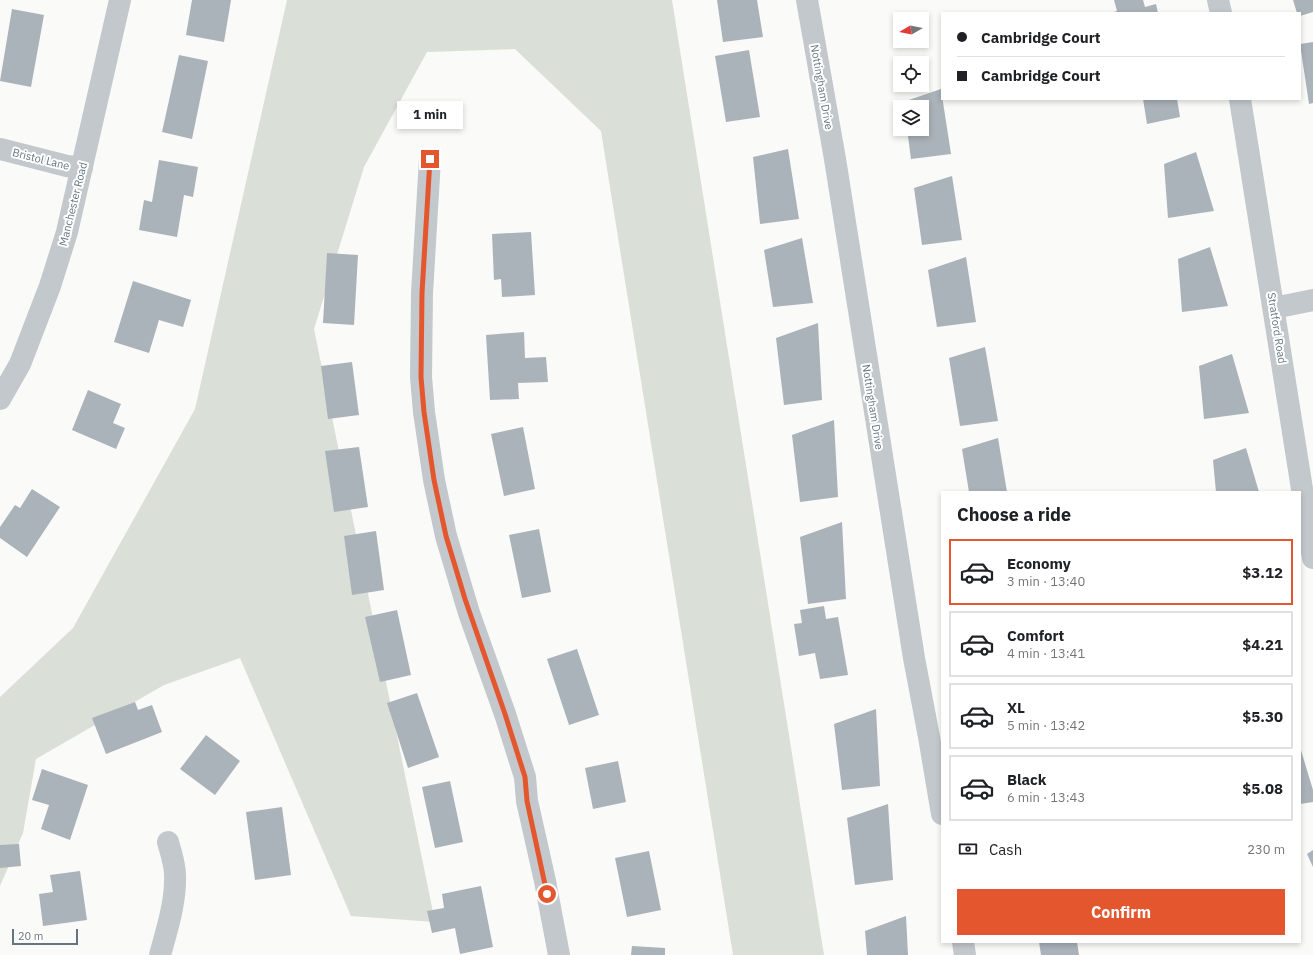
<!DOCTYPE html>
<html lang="en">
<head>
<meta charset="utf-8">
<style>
  :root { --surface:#fff; --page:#f2f2f2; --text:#202124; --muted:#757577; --line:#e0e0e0; --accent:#e4572e }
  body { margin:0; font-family:"IBM Plex Sans",sans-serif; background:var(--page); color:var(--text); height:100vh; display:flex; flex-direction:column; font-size:15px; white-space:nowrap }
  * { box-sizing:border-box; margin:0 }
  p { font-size:13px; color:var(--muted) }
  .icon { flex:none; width:22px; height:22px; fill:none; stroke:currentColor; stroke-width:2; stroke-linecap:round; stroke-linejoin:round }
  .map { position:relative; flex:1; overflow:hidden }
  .sheet { position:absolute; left:941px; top:491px; width:360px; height:452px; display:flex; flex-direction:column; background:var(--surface); border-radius:0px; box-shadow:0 2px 6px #0003 }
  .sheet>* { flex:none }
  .top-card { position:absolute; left:941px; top:12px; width:360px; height:88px; border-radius:0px; box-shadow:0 2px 6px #0003; display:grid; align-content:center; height:88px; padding:0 16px; background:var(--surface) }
  .needle { width:26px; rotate:260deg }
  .buttons { position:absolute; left:893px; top:12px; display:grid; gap:8px }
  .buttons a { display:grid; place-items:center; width:36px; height:36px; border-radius:0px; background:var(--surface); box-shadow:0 2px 6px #0003; font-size:20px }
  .scale { position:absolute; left:12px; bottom:10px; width:66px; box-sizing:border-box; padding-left:4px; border:2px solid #657683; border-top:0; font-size:11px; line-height:14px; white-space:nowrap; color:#657683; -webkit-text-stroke:3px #fff; paint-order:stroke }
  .end { position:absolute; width:18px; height:18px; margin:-9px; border:5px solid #e4572e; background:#fff; box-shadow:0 0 0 2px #fff }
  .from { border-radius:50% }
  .bubble { position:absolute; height:28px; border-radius:0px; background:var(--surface); box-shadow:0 2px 6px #0003; font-size:13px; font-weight:700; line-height:28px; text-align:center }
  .top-card b { display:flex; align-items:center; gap:14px; height:38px; font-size:15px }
  .top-card b+b { border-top:1px solid var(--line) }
  .top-card i { width:10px; height:10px; background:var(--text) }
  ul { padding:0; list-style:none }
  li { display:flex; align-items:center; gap:12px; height:66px; margin:0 8px 6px; padding:0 8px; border:2px solid var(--line); border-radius:0px }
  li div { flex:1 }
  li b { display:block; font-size:15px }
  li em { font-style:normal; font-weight:700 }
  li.current { border-color:var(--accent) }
  li>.icon { width:36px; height:36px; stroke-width:1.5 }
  h2 { padding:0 16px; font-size:18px; line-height:48px }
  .pay { display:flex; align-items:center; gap:10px; height:44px; padding:0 16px; font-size:15px }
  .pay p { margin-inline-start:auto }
  .action { display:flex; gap:8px; margin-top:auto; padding:8px 16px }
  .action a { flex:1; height:46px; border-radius:0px; background:var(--accent); color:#fff; font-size:16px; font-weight:700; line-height:46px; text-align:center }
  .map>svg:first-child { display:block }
  .green { fill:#dadfd7 }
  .building { fill:#aab3b9 }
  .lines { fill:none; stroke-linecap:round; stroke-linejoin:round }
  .minor { stroke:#c3c8cc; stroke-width:22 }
  .route { stroke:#e4572e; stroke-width:5 }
  .labels { text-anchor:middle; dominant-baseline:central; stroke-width:4; stroke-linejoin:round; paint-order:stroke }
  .street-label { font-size:11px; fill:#657683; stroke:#fff }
</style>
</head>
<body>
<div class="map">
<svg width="1313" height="955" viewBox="0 0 1313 955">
  <rect width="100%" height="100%" fill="#fafaf8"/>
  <path class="green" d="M 287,0 L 672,0 L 824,955 L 733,955 L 601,131 L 515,49 L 427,52 L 364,167 L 314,329 L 435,922 L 351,916 L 240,658 L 164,685 L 36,759 L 23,833 L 0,886 L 0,697 L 73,628 L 195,409 Z"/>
  <path class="building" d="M 192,0 L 231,0 L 224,42 L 186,35 Z
    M 717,0 L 757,0 L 763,37 L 723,42 Z
    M 1114,0 L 1143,0 L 1145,7 L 1156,4 L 1158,13 L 1110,13 L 1117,11 Z
    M 1293,0 L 1313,0 L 1313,12 L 1300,16 L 1300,13 L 1297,13 Z
    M 12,9 L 44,15 L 31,87 L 0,81 Z
    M 1313,42 L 1313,103 L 1309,104 L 1300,44 Z
    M 749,50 L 760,117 L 726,122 L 715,56 Z
    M 179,55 L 208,61 L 192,139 L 162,132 Z
    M 941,89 L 951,154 L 911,159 L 907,129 L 922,129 L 922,107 L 904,107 L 903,102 Z
    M 1143,99 L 1177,99 L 1180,117 L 1147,124 Z
    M 788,149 L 799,219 L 760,224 L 753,157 Z
    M 1196,152 L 1214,211 L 1168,218 L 1164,164 Z
    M 159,160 L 198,167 L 193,197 L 184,195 L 177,237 L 139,230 L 144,200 L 152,202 Z
    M 952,176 L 962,240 L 922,245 L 914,188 Z
    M 531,232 L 535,295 L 502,297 L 501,279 L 494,280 L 492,234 Z
    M 802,238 L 813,303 L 773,307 L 764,250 Z
    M 1210,247 L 1228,306 L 1182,312 L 1178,259 Z
    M 327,253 L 358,255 L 354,325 L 323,323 Z
    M 966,257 L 976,322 L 937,327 L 928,270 Z
    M 133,281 L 191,300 L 183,327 L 159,320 L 149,353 L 114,342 Z
    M 818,323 L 822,400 L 784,405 L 776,338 Z
    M 524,332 L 525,358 L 546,357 L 548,382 L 518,383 L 519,399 L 490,400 L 486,335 Z
    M 985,347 L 998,421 L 960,426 L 949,358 Z
    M 1232,354 L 1249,413 L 1204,419 L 1199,366 Z
    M 352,362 L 359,415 L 328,419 L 321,366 Z
    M 88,390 L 121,404 L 113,423 L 125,428 L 116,449 L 72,430 Z
    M 834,420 L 838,497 L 800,502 L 792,435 Z
    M 523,427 L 535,489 L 504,496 L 491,434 Z
    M 998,438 L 1007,492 L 969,492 L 962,449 Z
    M 359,447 L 368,507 L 334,512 L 325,451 Z
    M 1246,448 L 1259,492 L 1216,492 L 1213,460 Z
    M 32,489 L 60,507 L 27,557 L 0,538 L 0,527 L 15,505 L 20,508 Z
    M 842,522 L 846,599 L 808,604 L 800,537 Z
    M 539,529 L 551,592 L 522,598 L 509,535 Z
    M 376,531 L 384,590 L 352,595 L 344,536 Z
    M 824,606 L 826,619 L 838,617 L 848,675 L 820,679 L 815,653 L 799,656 L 794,624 L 802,623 L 800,610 Z
    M 397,610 L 411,675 L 380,682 L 365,617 Z
    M 577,649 L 599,715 L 569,725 L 547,659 Z
    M 417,693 L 439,757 L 408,768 L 387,703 Z
    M 135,702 L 138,710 L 152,705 L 162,732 L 106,754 L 92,718 Z
    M 876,709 L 880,786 L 842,790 L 834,724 Z
    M 206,735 L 240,761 L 215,795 L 180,769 Z
    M 1300,747 L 1313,790 L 1313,802 L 1300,804 Z
    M 618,761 L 626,802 L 593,809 L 585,768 Z
    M 42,769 L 88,785 L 70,840 L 41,829 L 49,805 L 32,800 Z
    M 450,781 L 463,842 L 435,848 L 422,787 Z
    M 888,804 L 893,880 L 855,885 L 847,818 Z
    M 282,807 L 291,875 L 255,880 L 246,812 Z
    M 19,844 L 21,866 L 0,868 L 0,845 Z
    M 1313,850 L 1313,867 L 1307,854 Z
    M 649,851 L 661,910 L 627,917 L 615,858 Z
    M 80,871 L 87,920 L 43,926 L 39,894 L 53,892 L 50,875 Z
    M 481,886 L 493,947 L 460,954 L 455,928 L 432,933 L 427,911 L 444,908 L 442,894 Z
    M 906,916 L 908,955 L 867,955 L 865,931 Z
    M 1039,942 L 1077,942 L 1079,955 L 1041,955 Z
    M 632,946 L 665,948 L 665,955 L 631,955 Z"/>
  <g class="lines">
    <path class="minor" d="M 807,0 L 835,159 L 914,658 L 929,737 L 942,814
      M 1218,0 L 1221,13
      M 1240,99 L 1313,558
      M 0,149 L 67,166 L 82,168
      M 430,159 L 422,293 L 421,377 L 424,412 L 434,480 L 446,536 L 469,613 L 505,714 L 525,777 L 527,801 L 545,881 L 559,955
      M 1274,308 L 1313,300
      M 0,399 L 20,364 L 50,286 L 67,232 L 120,0
      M 963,942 L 965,955
      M 160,955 C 167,929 176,902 175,875 C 175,864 171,853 168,842"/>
  </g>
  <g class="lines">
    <path class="route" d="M 430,159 L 422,293 L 421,377 L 424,412 L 434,480 L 446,536 L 465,599 L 505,714 L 525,777 L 527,801 L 547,894"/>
  </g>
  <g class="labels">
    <g class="street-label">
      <text transform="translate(822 87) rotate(80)">Nottingham Drive</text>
      <text transform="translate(41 159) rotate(14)">Bristol Lane</text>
      <text transform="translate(73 204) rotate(-76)">Manchester Road</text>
      <text transform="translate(1277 328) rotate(81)">Stratford Road</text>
      <text transform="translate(873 407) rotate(81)">Nottingham Drive</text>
    </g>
  </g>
</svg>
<div class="buttons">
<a><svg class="needle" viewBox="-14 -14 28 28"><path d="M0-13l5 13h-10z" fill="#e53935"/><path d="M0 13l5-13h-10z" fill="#757577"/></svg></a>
<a><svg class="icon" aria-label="locate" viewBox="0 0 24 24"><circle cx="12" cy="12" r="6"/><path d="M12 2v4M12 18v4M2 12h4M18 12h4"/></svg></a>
<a><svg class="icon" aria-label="layers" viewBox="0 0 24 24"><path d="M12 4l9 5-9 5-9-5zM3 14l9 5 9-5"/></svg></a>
</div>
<div class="scale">20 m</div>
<i class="end from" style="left:547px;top:894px"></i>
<i class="end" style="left:430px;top:159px"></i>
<div class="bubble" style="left:397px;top:101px;width:66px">1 min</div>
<div class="top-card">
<b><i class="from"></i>Cambridge Court</b>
<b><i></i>Cambridge Court</b>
</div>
<section class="sheet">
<h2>Choose a ride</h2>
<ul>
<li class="current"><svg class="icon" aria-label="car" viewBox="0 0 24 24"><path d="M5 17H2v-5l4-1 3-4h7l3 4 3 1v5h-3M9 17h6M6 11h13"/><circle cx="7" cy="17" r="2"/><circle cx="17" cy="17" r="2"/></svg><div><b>Economy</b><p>3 min · 13:40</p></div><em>$3.12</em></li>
<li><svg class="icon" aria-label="car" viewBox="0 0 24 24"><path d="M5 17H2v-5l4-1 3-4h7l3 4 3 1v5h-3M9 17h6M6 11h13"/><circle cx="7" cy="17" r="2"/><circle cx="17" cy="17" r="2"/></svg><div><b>Comfort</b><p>4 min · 13:41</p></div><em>$4.21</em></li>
<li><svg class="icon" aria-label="car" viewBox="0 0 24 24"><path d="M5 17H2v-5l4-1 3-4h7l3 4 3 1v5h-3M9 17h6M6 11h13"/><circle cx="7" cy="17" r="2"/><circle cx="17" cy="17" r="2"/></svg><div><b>XL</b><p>5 min · 13:42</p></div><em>$5.30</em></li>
<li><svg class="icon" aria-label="car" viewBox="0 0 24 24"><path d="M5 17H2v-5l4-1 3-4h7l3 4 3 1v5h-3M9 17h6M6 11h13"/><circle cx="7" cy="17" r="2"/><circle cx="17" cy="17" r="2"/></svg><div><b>Black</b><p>6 min · 13:43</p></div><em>$5.08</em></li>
</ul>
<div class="pay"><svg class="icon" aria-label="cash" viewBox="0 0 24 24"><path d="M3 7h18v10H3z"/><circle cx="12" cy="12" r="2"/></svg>Cash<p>230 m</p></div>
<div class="action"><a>Confirm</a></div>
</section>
</div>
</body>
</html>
